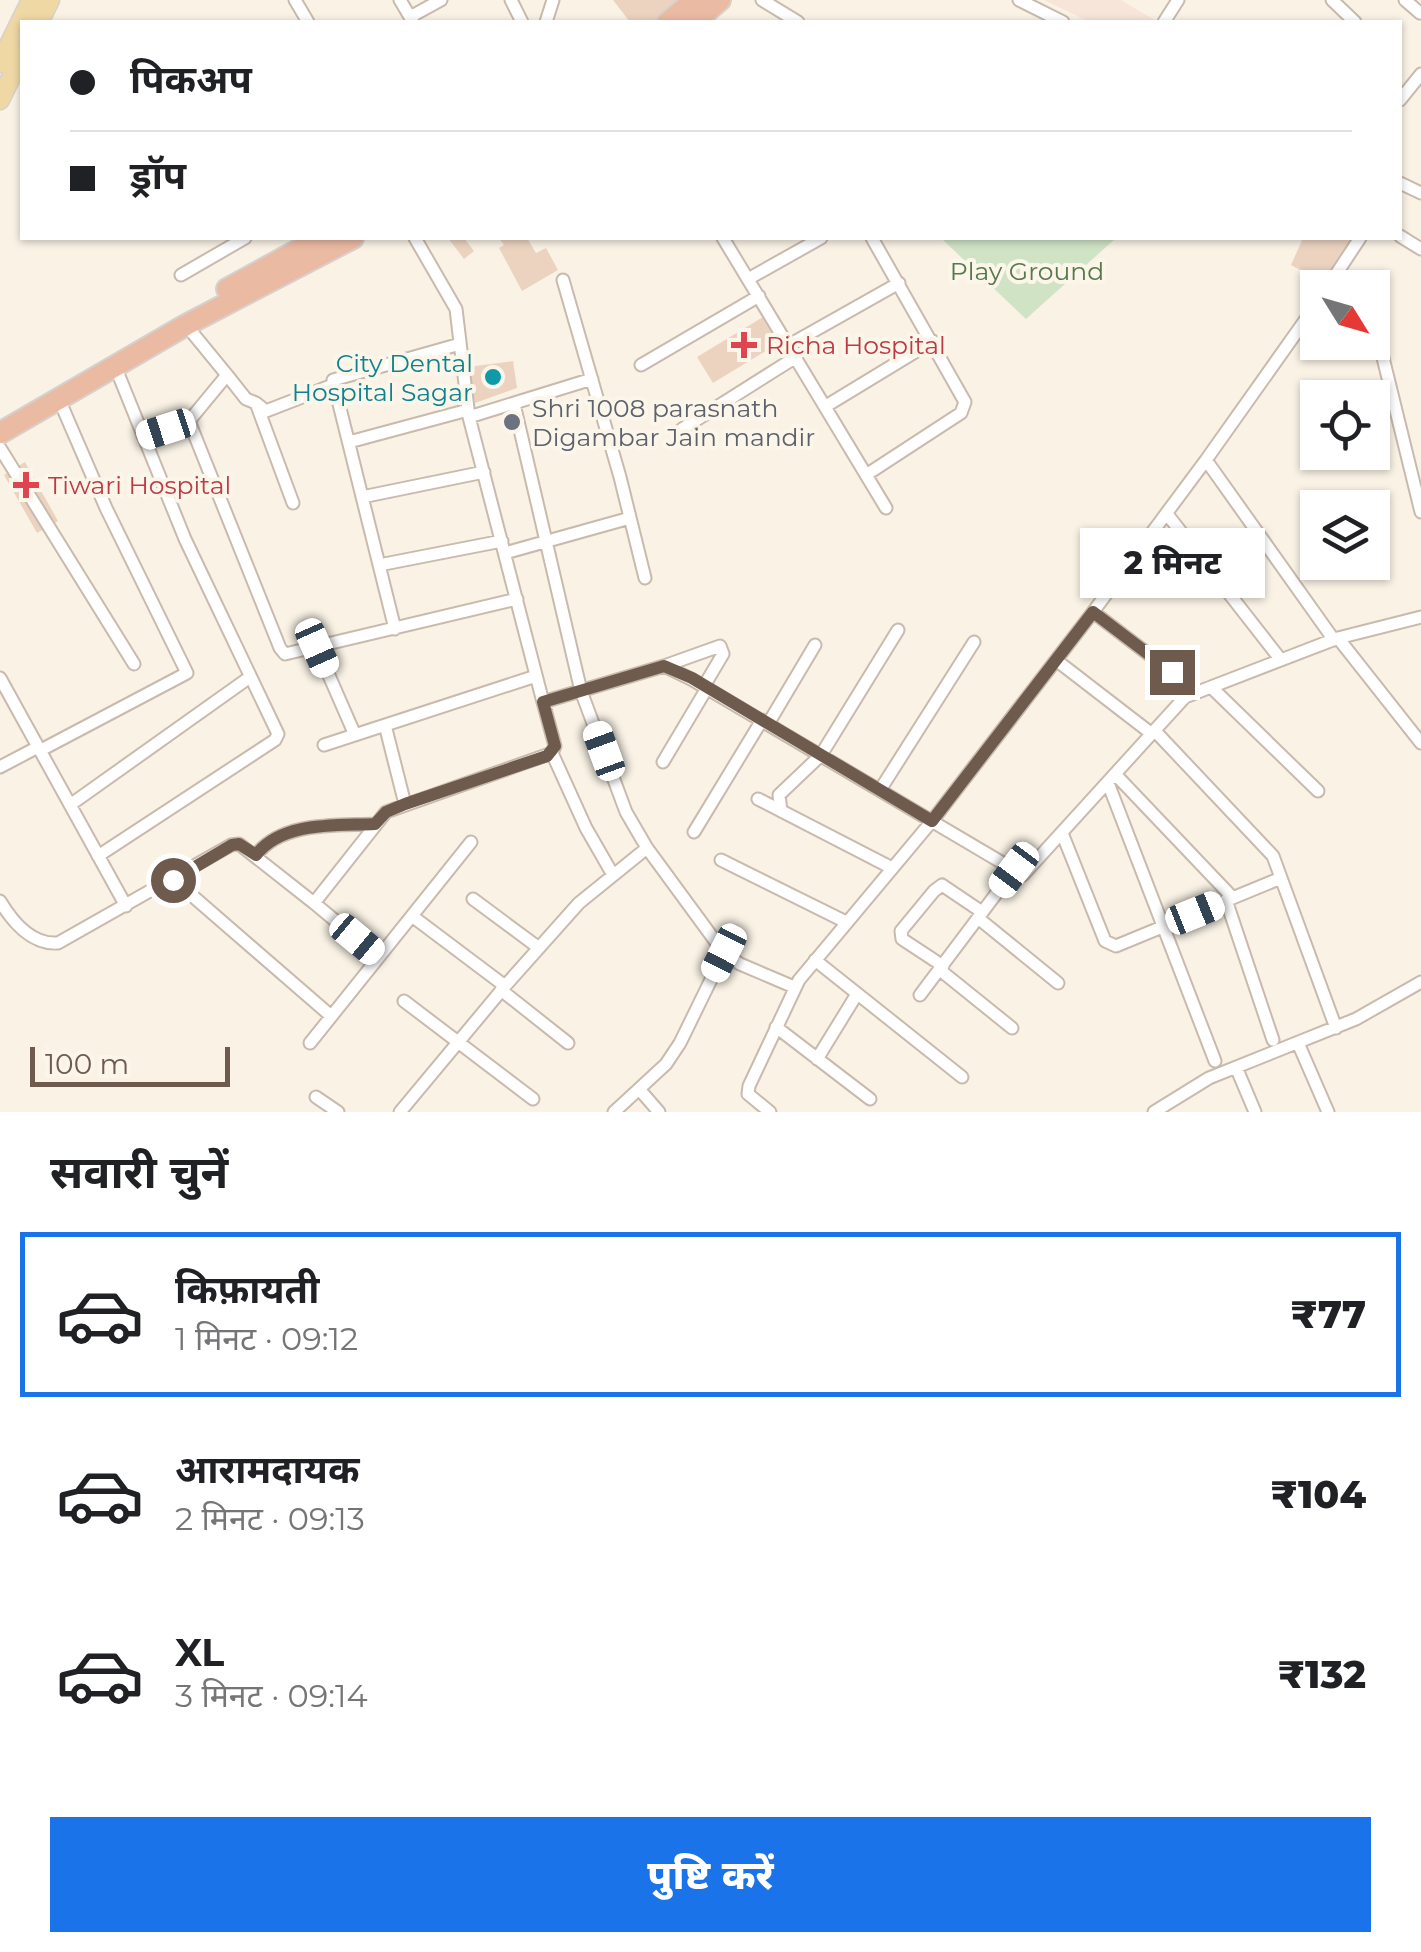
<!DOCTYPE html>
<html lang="hi">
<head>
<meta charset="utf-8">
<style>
  :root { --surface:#fff; --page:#f2f2f2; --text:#202124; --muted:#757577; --line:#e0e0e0; --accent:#1a73e8 }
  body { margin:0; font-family:Montserrat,"Noto Sans Devanagari",sans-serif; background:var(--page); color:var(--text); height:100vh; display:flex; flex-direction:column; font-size:38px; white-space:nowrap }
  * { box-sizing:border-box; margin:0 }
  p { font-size:32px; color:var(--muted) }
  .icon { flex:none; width:55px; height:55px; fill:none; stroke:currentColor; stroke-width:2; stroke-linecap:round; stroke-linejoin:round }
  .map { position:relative; height:1112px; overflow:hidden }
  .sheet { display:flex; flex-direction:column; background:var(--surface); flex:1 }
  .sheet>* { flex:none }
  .guide { position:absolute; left:20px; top:20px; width:1382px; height:220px; border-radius:0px; box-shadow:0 2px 8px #0004; display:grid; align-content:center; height:220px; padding:0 50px; background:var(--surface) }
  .needle { width:65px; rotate:127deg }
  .fabs { position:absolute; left:1300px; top:270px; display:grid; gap:20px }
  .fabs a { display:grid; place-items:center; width:90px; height:90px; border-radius:0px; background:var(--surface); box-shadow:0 2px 8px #0004; font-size:50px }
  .scale { position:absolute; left:30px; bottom:25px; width:200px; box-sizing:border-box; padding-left:10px; border:5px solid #6e5b4e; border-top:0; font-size:28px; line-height:35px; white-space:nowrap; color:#6e5b4e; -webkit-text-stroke:8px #fcf6ea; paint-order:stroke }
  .end { position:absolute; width:45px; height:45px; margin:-22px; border:12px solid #6e5b4e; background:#fff; box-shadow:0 0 0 5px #fff }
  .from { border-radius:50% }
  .bubble { position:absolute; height:70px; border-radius:0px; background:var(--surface); box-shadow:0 2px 8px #0004; font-size:32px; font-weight:800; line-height:70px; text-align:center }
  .car { position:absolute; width:30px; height:60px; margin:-30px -15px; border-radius:12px; box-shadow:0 0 8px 2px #0007; background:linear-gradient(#fff 24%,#345 0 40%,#fff 0 76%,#345 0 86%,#fff 0) }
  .guide b { display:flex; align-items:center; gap:35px; height:95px; font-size:38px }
  .guide b+b { border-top:2px solid var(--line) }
  .guide i { width:25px; height:25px; background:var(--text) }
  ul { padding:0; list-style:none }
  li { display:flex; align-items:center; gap:30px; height:165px; margin:0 20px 15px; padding:0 30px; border:5px solid transparent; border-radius:0px }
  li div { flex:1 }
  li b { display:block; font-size:38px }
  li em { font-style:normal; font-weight:800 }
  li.active { border-color:var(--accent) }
  li>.icon { width:90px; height:90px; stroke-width:1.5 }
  h2 { padding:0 50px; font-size:45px; line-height:120px }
  .action { display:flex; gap:20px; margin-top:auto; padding:20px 50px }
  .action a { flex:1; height:115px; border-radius:0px; background:var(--accent); color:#fff; font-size:40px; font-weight:800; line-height:115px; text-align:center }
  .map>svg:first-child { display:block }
  .commercial { fill:#f8e5da }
  .green { fill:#d0e4c5 }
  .building { fill:#ebd3c0 }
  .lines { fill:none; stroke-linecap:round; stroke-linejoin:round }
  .street-casing { stroke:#c8baad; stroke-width:15 }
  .primary-casing { stroke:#d6d1cd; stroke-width:21 }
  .highway-casing { stroke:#d6d1cd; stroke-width:24 }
  .street { stroke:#fff; stroke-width:11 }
  .primary { stroke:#f0d8a5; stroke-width:18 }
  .highway { stroke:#ebbaa3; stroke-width:20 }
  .route { stroke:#6e5b4e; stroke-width:12 }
  .health-dot { fill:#e0444e; stroke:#fcf6ea; stroke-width:4 }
  .culture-dot { fill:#0f9aa8; stroke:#fcf6ea; stroke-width:4 }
  .worship-dot { fill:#6b7280; stroke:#fcf6ea; stroke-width:4 }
  .labels { text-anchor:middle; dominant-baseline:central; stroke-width:8; stroke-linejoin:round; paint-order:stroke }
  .park-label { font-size:25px; fill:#55794a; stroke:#fcf6ea }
  .health-label { font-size:25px; fill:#be3a42; stroke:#fcf6ea; text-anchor:start }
  .culture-label { font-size:25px; fill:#0d838f; stroke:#fcf6ea; text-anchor:end }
  .worship-label { font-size:25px; fill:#5b616d; stroke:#fcf6ea; text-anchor:start }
</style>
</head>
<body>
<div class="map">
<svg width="1421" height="1112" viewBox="0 0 1421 1112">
  <rect width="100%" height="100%" fill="#f9f2e5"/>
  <path class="commercial" d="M 1044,0 L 1121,0 L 1156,21 L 1090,22 Z"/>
  <path class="green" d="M 941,238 L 1116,238 L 1026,319 Z"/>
  <path class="building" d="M 613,0 L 682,0 L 656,22 L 630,22 Z
    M 448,238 L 464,238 L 474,251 L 464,259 Z
    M 499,238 L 527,238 L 536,253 L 546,248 L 558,270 L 522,291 L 499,248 L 504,245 Z
    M 1303,238 L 1367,238 L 1334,288 L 1291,265 Z
    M 763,317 L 779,343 L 713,383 L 697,357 Z
    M 513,361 L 517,388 L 475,403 L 468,367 Z
    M 25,462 L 58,521 L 37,533 L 4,475 Z"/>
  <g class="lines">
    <g class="street-casing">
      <path id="street" d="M 295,0 L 308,22
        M 400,0 L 413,22
        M 511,0 L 522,22
        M 762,0 L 798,22
        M 1019,0 L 1063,22
        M 1332,0 L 1355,22
        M 1405,0 L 1420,13
        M 410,17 L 441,0
        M 546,22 L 553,0
        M 1164,22 L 1178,0
        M 1400,100 L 1421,74
        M 1400,183 L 1421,193
        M 1400,236 L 1421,249
        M 415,238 L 456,309 L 469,417 L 543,702 L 664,666 L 691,679 L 1023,875 L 1185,697 L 1338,638 L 1421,617
        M 723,238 L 886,508
        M 181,275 L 245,238
        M 1336,275 L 1350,288
        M 748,279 L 821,238
        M 563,280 L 620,477 L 645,578
        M 1327,288 L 1360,238
        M 1372,313 L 1421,512
        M 186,325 L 227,375
        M 789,345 L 899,283
        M 641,365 L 759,296
        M 256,403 L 266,411 L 333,385
        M 514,404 L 581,691 L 626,812 L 647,848 L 724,953 L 740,964 L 794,987
        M 826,406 L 933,341
        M 469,417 L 592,379
        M 189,421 L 280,648 L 285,654 L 517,599
        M 682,429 L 796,357
        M 143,436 L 189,421 L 227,375 L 246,399 L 256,403 L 293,503
        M 349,442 L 468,410
        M 0,448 L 134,664
        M 1206,460 L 1334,640
        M 866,475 L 961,413 L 965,402 L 872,238
        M 362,497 L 484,472
        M 1167,514 L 1281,660
        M 505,553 L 630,518
        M 379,565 L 502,541
        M 1093,612 L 1198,692
        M 395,629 L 333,380 L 460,344
        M 1338,638 L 1421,743
        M 317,648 L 355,735
        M 1056,660 L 1152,734
        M 664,666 L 720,646 L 723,654 L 704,686
        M 0,678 L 126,906
        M 1211,687 L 1318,791
        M 768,724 L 815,645
        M 385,725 L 405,804
        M 1155,731 L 1273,856 L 1336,1028
        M 324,745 L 536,676
        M 41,750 L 187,673 L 106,508 L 58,397
        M 552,753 L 586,828 L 613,875
        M 663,762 L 707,688
        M 0,767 L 38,747
        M 1115,774 L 1233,898
        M 1108,783 L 1215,1061
        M 880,790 L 974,642
        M 758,799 L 892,868
        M 70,805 L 250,677
        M 781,811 L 779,795 L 821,755 L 898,630
        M 694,832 L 762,720
        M 1062,833 L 1105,941 L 1116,946 L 1281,878
        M 256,855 C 282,821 336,826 375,824
        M 98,856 L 275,740 L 278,734 L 185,539 L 115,366
        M 721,860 L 846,922
        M 173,879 L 331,1016
        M 473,899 L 539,948
        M 1226,900 L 1273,1040
        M 0,901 C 12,921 32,945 58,943 L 231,845 L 239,844 L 314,903 L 386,812 L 552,753 L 555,746 L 543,702
        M 314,903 L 379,957
        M 412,916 L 505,986
        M 978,918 L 1058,983
        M 815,960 L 962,1077
        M 943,966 L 902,939 L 901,931 L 934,891 L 942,885 L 982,912
        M 940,970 L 1012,1028
        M 501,990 L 568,1043
        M 920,995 L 1014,870
        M 404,1001 L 533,1099
        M 776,1027 L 870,1099
        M 310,1043 L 471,842
        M 1298,1043 L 1328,1112
        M 817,1059 L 857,994
        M 1236,1067 L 1255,1112
        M 639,1089 L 659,1112
        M 316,1097 L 338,1112
        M 400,1112 L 505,986 L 579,903 L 647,848
        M 614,1112 L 666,1064 L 680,1043 L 724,953
        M 770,1112 L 748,1094 L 749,1086 L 799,980 L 932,821 L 1093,612 L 1206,460 L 1318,302
        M 1154,1112 L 1209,1078 L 1356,1019 L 1421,982"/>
    </g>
    <g class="primary-casing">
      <path id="primary" d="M 39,22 L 50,0
        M 0,63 L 31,0
        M 0,100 L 22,55"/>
    </g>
    <g class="highway-casing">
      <path id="highway" d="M 668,22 L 695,0
        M 694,22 L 720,0
        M 227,289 L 320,238
        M 0,433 L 186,325 L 353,238"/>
    </g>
    <use href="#street" class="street"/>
    <use href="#primary" class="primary"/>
    <use href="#highway" class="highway"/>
  </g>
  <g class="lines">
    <path class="route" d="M 173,880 L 232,845 L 239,844 L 256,855 C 282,821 335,826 375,824 L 386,812 L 405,804 L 547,756 L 555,746 L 543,702 L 664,666 L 692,678 L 932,821 L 1093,612 L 1172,672"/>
  </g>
  <g class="health-dot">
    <path d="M739 330h10v10h10v10h-10v10h-10v-10h-10v-10h10z"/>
    <path d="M21 470h10v10h10v10h-10v10h-10v-10h-10v-10h10z"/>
  </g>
  <circle class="culture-dot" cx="493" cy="377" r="10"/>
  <circle class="worship-dot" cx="512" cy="422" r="10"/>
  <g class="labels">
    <g class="park-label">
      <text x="1027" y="271">Play Ground</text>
    </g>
    <g class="health-label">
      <text x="766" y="345">Richa Hospital</text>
      <text x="48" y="485">Tiwari Hospital</text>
    </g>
    <g class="culture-label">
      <text x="473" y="363">City Dental<tspan x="473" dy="29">Hospital Sagar</tspan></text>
    </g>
    <g class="worship-label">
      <text x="532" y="408">Shri 1008 parasnath<tspan x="532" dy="29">Digambar Jain mandir</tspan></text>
    </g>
  </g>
</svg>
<div class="fabs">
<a><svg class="needle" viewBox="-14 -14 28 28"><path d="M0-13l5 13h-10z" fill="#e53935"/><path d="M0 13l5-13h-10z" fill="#757577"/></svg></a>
<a><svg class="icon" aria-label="locate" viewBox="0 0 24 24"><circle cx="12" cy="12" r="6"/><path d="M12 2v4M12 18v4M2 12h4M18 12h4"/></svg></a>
<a><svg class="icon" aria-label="layers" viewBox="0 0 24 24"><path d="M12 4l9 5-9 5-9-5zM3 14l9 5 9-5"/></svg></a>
</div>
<div class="scale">100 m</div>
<i class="end from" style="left:173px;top:880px"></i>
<i class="end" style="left:1172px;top:672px"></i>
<div class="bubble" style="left:1080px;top:528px;width:185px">2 मिनट</div>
<i class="car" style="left:166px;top:429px;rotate:252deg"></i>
<i class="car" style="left:317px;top:648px;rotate:156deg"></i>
<i class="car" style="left:604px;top:751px;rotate:340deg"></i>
<i class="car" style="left:1014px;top:870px;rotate:217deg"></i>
<i class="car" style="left:1195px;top:913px;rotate:68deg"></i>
<i class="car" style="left:357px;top:939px;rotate:130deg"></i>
<i class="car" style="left:724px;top:953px;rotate:207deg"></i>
<div class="guide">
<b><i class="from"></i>पिकअप</b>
<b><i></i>ड्रॉप</b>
</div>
</div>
<section class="sheet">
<h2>सवारी चुनें</h2>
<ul>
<li class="active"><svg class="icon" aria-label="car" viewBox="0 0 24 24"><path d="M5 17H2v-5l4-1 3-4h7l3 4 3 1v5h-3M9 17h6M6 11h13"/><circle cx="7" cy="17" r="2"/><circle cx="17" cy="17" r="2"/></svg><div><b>किफ़ायती</b><p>1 मिनट · 09:12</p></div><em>₹77</em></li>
<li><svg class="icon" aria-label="car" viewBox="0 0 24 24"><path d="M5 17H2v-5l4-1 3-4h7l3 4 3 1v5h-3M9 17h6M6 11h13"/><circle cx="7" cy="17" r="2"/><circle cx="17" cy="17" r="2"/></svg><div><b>आरामदायक</b><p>2 मिनट · 09:13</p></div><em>₹104</em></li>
<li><svg class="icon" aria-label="car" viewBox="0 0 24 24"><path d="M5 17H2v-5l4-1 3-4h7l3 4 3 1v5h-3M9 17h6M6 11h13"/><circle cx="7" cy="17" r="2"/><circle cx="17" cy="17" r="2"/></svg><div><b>XL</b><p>3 मिनट · 09:14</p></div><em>₹132</em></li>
</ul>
<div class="action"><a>पुष्टि करें</a></div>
</section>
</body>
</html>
